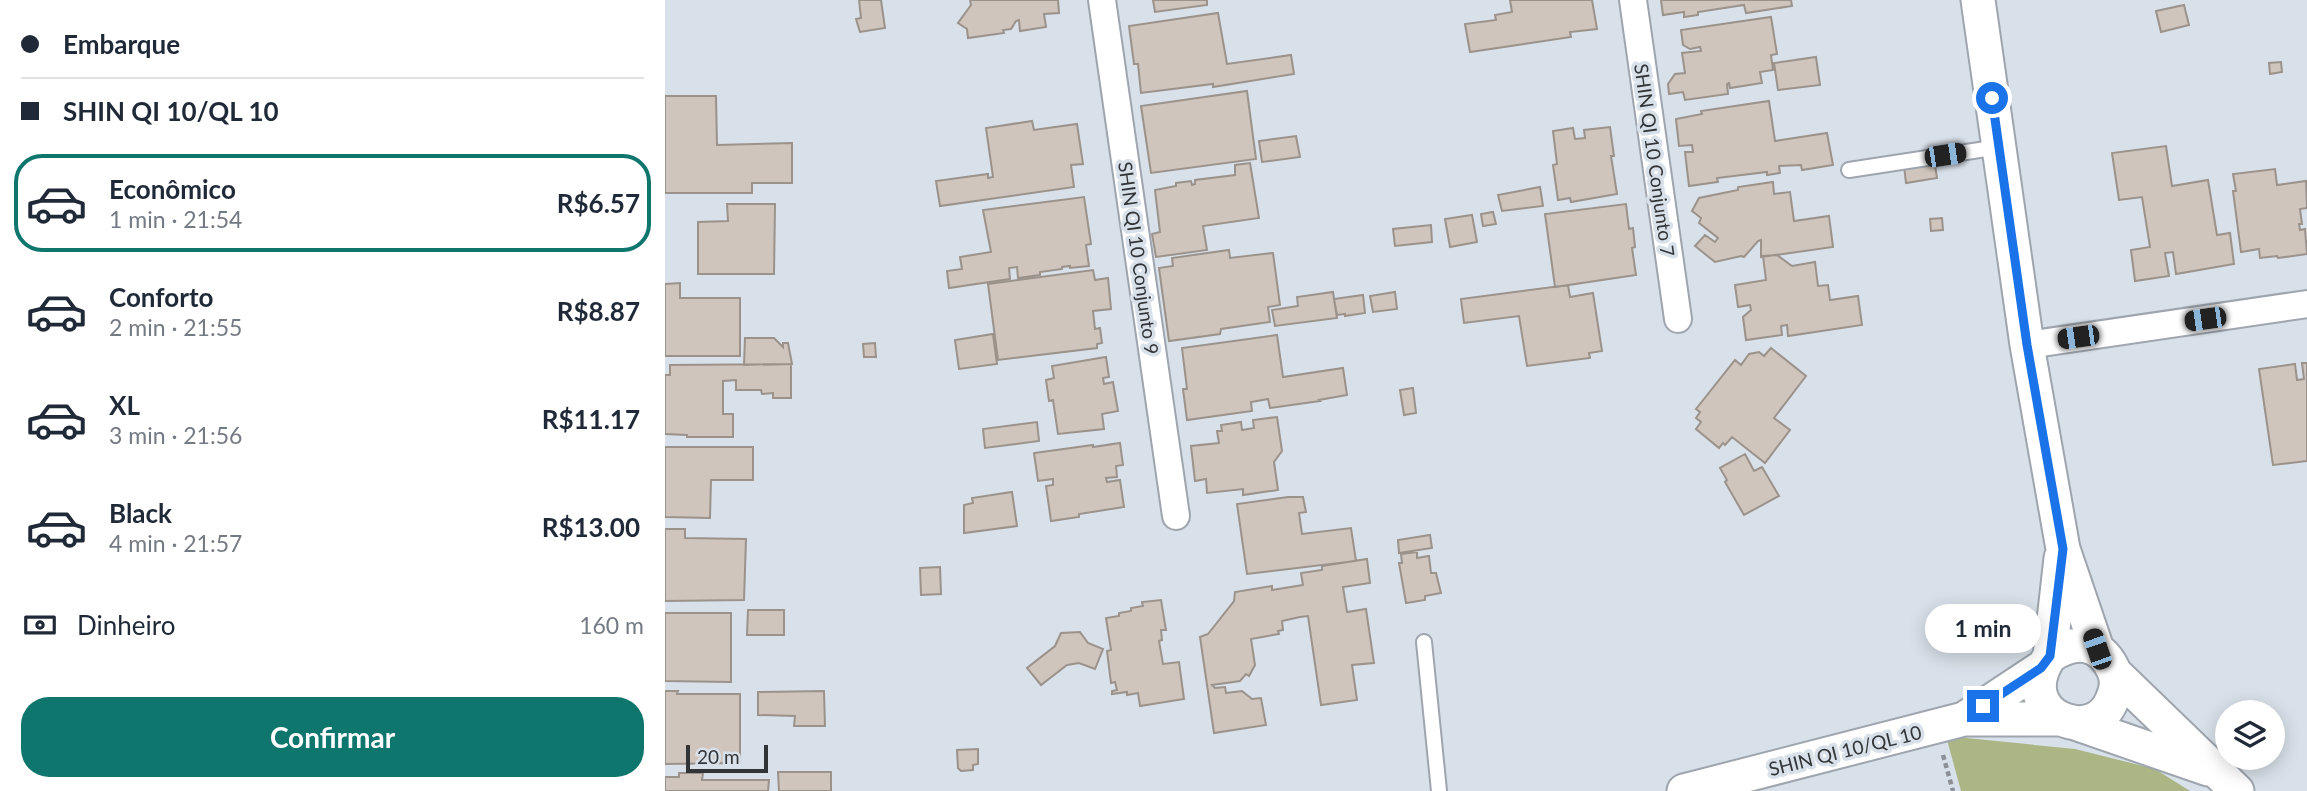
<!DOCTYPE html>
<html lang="pt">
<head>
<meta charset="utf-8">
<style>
  :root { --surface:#fff; --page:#f2f2f3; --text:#1f2937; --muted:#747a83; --line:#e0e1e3; --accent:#0f766e }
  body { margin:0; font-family:Lato,sans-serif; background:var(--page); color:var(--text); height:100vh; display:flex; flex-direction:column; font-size:26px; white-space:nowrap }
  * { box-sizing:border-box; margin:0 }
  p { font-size:23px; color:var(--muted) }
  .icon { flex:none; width:38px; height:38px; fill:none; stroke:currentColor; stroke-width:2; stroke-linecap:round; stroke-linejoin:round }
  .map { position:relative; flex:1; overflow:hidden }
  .sheet { display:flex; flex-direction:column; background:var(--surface); width:665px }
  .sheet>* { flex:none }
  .top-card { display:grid; align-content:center; height:154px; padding:0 21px; background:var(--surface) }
  .fabs { position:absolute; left:1550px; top:700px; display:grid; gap:14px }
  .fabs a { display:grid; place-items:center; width:70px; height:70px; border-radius:50%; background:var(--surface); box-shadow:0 4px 18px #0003; font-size:35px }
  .scale { position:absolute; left:21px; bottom:18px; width:82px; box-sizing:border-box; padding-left:7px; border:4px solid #323538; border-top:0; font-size:19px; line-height:24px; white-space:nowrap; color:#323538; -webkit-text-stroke:5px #d8e0e9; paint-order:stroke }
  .end { position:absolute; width:32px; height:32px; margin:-16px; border:9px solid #1a73e8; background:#fff; box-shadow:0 0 0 4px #fff }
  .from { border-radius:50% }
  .bubble { position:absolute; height:49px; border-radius:24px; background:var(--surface); box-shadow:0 4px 18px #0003; font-size:23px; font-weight:700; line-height:49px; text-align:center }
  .car { position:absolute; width:21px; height:42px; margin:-21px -10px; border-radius:9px; box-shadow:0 0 5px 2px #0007; background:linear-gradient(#222 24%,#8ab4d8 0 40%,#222 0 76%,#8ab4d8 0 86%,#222 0) }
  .top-card b { display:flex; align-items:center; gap:24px; height:66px; font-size:26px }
  .top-card b+b { border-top:2px solid var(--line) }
  .top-card i { width:18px; height:18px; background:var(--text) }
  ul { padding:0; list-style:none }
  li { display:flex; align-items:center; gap:21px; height:98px; margin:0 14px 10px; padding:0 7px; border:4px solid transparent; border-radius:28px }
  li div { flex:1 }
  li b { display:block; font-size:26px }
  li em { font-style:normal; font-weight:700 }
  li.current { border-color:var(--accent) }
  li>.icon { width:63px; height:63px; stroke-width:1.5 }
  .pay { display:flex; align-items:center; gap:18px; height:77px; padding:0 21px; font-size:26px }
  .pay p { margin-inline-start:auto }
  .primary-button { display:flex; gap:14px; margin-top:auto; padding:14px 21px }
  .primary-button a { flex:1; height:80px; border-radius:28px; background:var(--accent); color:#fff; font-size:28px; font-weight:700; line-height:80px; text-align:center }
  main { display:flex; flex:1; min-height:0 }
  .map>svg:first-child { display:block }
  .green { fill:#abb684 }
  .building { fill:#cfc5bd; stroke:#9b928b; stroke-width:2 }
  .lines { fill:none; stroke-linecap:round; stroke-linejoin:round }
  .service-casing { stroke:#9ea5ae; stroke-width:18 }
  .minor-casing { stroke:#9ea5ae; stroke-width:30 }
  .tertiary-casing { stroke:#9ea5ae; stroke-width:37 }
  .path { stroke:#8c9198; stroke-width:4.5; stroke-dasharray:5 3.5; stroke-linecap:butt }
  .service { stroke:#fff; stroke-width:14 }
  .minor { stroke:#fff; stroke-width:26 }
  .tertiary { stroke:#fff; stroke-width:33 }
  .route { stroke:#1a73e8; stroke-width:9 }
  .labels { text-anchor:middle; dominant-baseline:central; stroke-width:7; stroke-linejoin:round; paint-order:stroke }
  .street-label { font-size:19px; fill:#323538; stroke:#d8e0e9 }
</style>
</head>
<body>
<main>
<section class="sheet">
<div class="top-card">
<b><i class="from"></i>Embarque</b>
<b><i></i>SHIN QI 10/QL 10</b>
</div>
<ul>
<li class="current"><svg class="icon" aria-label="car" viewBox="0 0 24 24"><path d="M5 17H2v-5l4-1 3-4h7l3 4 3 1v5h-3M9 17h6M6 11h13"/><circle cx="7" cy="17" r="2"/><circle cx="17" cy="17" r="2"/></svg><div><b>Econômico</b><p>1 min · 21:54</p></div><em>R$6.57</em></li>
<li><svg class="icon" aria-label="car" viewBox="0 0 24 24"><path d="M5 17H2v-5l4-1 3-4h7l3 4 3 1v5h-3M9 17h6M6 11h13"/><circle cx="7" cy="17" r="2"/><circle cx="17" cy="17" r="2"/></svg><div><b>Conforto</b><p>2 min · 21:55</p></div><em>R$8.87</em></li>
<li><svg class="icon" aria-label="car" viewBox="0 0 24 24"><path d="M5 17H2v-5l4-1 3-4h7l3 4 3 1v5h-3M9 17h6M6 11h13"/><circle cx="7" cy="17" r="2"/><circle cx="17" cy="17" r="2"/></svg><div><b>XL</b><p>3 min · 21:56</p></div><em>R$11.17</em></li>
<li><svg class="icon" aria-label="car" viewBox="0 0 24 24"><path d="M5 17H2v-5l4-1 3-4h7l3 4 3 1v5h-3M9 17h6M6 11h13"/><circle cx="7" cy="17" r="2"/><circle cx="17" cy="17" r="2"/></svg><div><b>Black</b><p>4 min · 21:57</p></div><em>R$13.00</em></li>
</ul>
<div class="pay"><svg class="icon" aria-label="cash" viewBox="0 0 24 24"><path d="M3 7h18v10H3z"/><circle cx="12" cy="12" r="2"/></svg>Dinheiro<p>160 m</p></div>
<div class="primary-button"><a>Confirmar</a></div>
</section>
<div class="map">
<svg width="1642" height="791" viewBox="0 0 1642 791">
  <rect width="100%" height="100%" fill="#d8e0e9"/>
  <path class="green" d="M 1281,736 L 1410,749 L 1490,769 L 1525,791 L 1296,791 Z"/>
  <path class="building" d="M 194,0 L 216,0 L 220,28 L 195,32 L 191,19 L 196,18 Z
    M 305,0 L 393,0 L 394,13 L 379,14 L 381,27 L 355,31 L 354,20 L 351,21 L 346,29 L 338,30 L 339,33 L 303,38 L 302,29 L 293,23 L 306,5 Z
    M 488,0 L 542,0 L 542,5 L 490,12 Z
    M 845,0 L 927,0 L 932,29 L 905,32 L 906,37 L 805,52 L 800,24 L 831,20 L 830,15 L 847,12 Z
    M 996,0 L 1126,0 L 1127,6 L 1081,13 L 1079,5 L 1033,12 L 1033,15 L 1019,17 L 1019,12 L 998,15 Z
    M 1519,5 L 1524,25 L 1496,32 L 1491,11 Z
    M 553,13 L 562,64 L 626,55 L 629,74 L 548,87 L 548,84 L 476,93 L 473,64 L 469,64 L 464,26 Z
    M 1106,17 L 1112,54 L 1106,55 L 1108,70 L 1095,72 L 1097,83 L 1065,88 L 1064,83 L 1062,84 L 1063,94 L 1020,100 L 1018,92 L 1004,94 L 1003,84 L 1010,74 L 1020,73 L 1017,53 L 1036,51 L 1035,47 L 1025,49 L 1018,45 L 1016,30 Z
    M 1151,57 L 1155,85 L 1113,90 L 1109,63 Z
    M 1616,62 L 1617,72 L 1605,74 L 1604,63 Z
    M 582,91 L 591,159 L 486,173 L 476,106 Z
    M 0,96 L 51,96 L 52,145 L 127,143 L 127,183 L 87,183 L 87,193 L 0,193 Z
    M 1104,101 L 1110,141 L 1162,133 L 1168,165 L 1137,170 L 1136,165 L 1114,166 L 1115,173 L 1102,175 L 1102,172 L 1052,178 L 1053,182 L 1024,186 L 1020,152 L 1028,152 L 1027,145 L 1014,146 L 1011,119 L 1037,114 L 1036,111 Z
    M 367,121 L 369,130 L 412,124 L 418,164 L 406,165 L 409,187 L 275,206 L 271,181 L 323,174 L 323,178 L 328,177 L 321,128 Z
    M 945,127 L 949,156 L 946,156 L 952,194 L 906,202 L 905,198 L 893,200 L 888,165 L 892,164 L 888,131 L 908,128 L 910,139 L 920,138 L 919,130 Z
    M 631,136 L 635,157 L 597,162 L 594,141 Z
    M 1501,146 L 1507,186 L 1543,180 L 1552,235 L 1565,233 L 1569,264 L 1511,274 L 1508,252 L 1500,253 L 1504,276 L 1470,281 L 1466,250 L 1485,247 L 1477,197 L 1454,200 L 1447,153 Z
    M 1268,152 L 1272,178 L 1241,183 L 1238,157 Z
    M 585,163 L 594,218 L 538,226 L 542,250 L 491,257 L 487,234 L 495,232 L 490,190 L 511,186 L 511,183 L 526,181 L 527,185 L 530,184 L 530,180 L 570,175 L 570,165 Z
    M 1610,169 L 1612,185 L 1641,181 L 1642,208 L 1635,209 L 1637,224 L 1634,224 L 1635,230 L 1640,229 L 1642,254 L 1613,258 L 1612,256 L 1595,258 L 1594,249 L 1576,252 L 1568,191 L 1571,191 L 1568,174 Z
    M 1108,182 L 1109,194 L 1125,192 L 1129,221 L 1164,216 L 1168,247 L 1096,257 L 1096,240 L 1093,241 L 1079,257 L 1076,256 L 1050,262 L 1030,246 L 1040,235 L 1050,242 L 1053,238 L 1034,223 L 1036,218 L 1027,211 L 1034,198 L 1073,190 L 1073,187 Z
    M 875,187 L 878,206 L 837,211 L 833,195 Z
    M 419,197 L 426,244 L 421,245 L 424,266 L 405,268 L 405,266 L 397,267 L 397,269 L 375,272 L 375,275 L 353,278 L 352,267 L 344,268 L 345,279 L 284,288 L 282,271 L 297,269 L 295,257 L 326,252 L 318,210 Z
    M 62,204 L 110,204 L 109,274 L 33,274 L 33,222 L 63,221 Z
    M 961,204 L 964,229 L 968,228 L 970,247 L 967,248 L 971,275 L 890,287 L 880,214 Z
    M 828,212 L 831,224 L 818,226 L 816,214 Z
    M 807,215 L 812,242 L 785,247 L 780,219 Z
    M 1277,218 L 1278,230 L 1266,231 L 1265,219 Z
    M 766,225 L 767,242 L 730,246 L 728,229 Z
    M 564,250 L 565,258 L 608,253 L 615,305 L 603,307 L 605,322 L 556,329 L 555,334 L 504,341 L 494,268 L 508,266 L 507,258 Z
    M 1112,255 L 1127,266 L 1150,262 L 1153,286 L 1163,285 L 1165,300 L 1193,296 L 1197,325 L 1123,336 L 1122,325 L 1116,326 L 1117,335 L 1081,340 L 1078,317 L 1086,310 L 1085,305 L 1073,307 L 1070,285 L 1101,280 L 1098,256 Z
    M 428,270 L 430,280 L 443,278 L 446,309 L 428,311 L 430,329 L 435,328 L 437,343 L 432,344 L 432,348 L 333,360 L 323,284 Z
    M 15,283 L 15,298 L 75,298 L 75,356 L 0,356 L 0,284 Z
    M 903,285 L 905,297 L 928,293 L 937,351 L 924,353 L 925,358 L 862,366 L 854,316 L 799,323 L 796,299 Z
    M 668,292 L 672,318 L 610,326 L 607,310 L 633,306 L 632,297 Z
    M 730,292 L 732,309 L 708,312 L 705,296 Z
    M 698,295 L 700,313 L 680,316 L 680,314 L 672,315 L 669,299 Z
    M 328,334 L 332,364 L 294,369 L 290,340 Z
    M 612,335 L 618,377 L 678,368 L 682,395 L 654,400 L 655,401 L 605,408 L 603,399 L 592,401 L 586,402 L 587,411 L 522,420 L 518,389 L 522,389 L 517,348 Z
    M 80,338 L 109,338 L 118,347 L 118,343 L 123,343 L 127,364 L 79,365 Z
    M 210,343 L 211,357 L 199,357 L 198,344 Z
    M 1106,348 L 1141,376 L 1109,418 L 1125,430 L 1100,463 L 1067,437 L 1060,445 L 1058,443 L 1054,448 L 1031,429 L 1036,422 L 1031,418 L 1035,412 L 1031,409 L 1070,360 L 1076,365 L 1084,354 L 1094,352 L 1099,356 Z
    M 441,357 L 444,377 L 438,378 L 439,384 L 448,382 L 453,411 L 437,414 L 439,429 L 393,434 L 388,400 L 384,401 L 381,380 L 389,378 L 387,366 Z
    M 1637,363 L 1642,363 L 1642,461 L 1608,465 L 1594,369 L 1630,364 L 1632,380 L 1639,379 Z
    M 126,364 L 126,398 L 108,398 L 108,393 L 97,394 L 96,390 L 71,390 L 71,380 L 58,381 L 58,414 L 68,414 L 68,437 L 22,437 L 22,435 L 0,434 L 0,375 L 5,375 L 5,365 Z
    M 748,388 L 751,413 L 739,415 L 735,390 Z
    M 612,417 L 617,451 L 609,462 L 613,490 L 578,495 L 578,489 L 542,493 L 541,479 L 530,481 L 526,446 L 554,443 L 552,431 L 557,431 L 556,425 L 576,422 L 577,430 L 589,428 L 588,420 Z
    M 372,422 L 374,441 L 320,448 L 318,429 Z
    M 455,443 L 458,465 L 451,466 L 452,477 L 441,478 L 442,482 L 455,480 L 459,507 L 414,514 L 414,517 L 386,521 L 381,486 L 388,485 L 388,479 L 373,481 L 369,453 L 428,445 L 428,447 Z
    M 0,447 L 88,447 L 88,480 L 46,480 L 45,518 L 0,517 Z
    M 1080,454 L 1089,471 L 1097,467 L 1114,496 L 1079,515 L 1060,482 L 1062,480 L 1055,468 Z
    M 347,492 L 352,526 L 299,533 L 299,505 L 308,503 L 307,498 Z
    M 623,497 L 638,497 L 641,512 L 634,513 L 637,534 L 686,528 L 691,561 L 582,574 L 572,504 Z
    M 0,529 L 20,529 L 20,538 L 81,539 L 79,600 L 0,601 Z
    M 765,535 L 767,548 L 734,553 L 733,540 Z
    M 752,552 L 752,558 L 764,556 L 766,573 L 771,573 L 776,593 L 760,596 L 760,600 L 741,603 L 734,563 L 737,563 L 736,554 Z
    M 702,559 L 705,583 L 678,587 L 682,612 L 701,609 L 709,663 L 687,665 L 692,700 L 656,705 L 643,616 L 635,617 L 617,621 L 618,630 L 613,631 L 614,634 L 586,639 L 590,665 L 584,676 L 581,674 L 575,681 L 547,685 L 550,688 L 560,687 L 561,693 L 577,691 L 587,699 L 596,698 L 601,725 L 549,733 L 535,637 L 543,634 L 569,601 L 570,592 L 607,586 L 607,590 L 638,585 L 636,573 L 657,570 L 657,566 Z
    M 275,567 L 276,594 L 256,595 L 255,568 Z
    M 496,600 L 501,630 L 496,630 L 497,640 L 494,641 L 498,664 L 514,662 L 519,699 L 475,706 L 473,693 L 462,695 L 462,692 L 447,694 L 447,691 L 452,690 L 450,682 L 446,683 L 442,651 L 446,650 L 441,618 L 454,616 L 454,613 L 466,611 L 466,608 L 478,606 L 477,602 Z
    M 83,610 L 119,610 L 119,635 L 82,635 Z
    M 0,613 L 66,613 L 66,682 L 0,681 Z
    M 415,632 L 423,643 L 438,649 L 430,669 L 414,663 L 402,665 L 376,685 L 362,668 L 390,646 L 396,633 Z
    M 0,691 L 13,691 L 12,694 L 75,694 L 75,763 L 0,764 Z
    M 159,691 L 160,726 L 129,726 L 130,716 L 93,715 L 93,692 Z
    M 313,749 L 313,764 L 308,765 L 308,770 L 296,771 L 293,768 L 292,750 Z
    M 113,772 L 166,772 L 166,791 L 114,791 Z
    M 14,773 L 38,773 L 37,780 L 104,780 L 103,791 L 0,791 L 0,777 L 14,777 Z"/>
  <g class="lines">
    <g class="service-casing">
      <path id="service" d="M 1184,170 L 1334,147
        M 759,642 L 774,791"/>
    </g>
    <g class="minor-casing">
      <path id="minor" d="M 437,0 L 511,516
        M 968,0 L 1013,319
        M 1362,345 L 1642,304"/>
    </g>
    <g class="tertiary-casing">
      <path id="tertiary" d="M 1313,0 L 1362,345 L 1398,549 L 1432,649
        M 1385,656 C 1409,640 1434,640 1448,669 C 1453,680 1452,689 1447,700 C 1429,747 1345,715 1385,656 L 1396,558
        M 1451,674 L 1572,791
        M 1299,719 L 1376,668
        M 1410,723 L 1543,769
        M 1019,791 L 1299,719 L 1396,719"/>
    </g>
    <path class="path" d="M 1278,755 L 1288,791"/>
    <use href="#service" class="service"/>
    <use href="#minor" class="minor"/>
    <use href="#tertiary" class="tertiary"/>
  </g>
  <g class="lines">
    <path class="route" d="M 1318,706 L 1376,668 L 1385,656 L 1398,549 L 1362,345 L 1327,98"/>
  </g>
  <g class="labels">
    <g class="street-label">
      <text transform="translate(990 160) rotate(82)">SHIN QI 10 Conjunto 7</text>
      <text transform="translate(474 258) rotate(82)">SHIN QI 10 Conjunto 9</text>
      <text transform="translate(1180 750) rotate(-14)">SHIN QI 10/QL 10</text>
    </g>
  </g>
</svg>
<div class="fabs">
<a><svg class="icon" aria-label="layers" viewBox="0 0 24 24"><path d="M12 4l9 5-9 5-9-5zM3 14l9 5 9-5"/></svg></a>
</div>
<div class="scale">20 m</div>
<i class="end from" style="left:1327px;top:98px"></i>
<i class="end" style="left:1318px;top:706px"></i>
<div class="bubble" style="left:1260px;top:604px;width:116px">1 min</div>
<i class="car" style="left:1280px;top:155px;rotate:81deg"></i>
<i class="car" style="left:1540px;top:319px;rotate:262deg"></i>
<i class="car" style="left:1413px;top:337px;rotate:262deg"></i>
<i class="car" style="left:1432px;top:649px;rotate:341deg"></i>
</div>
</main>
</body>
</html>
